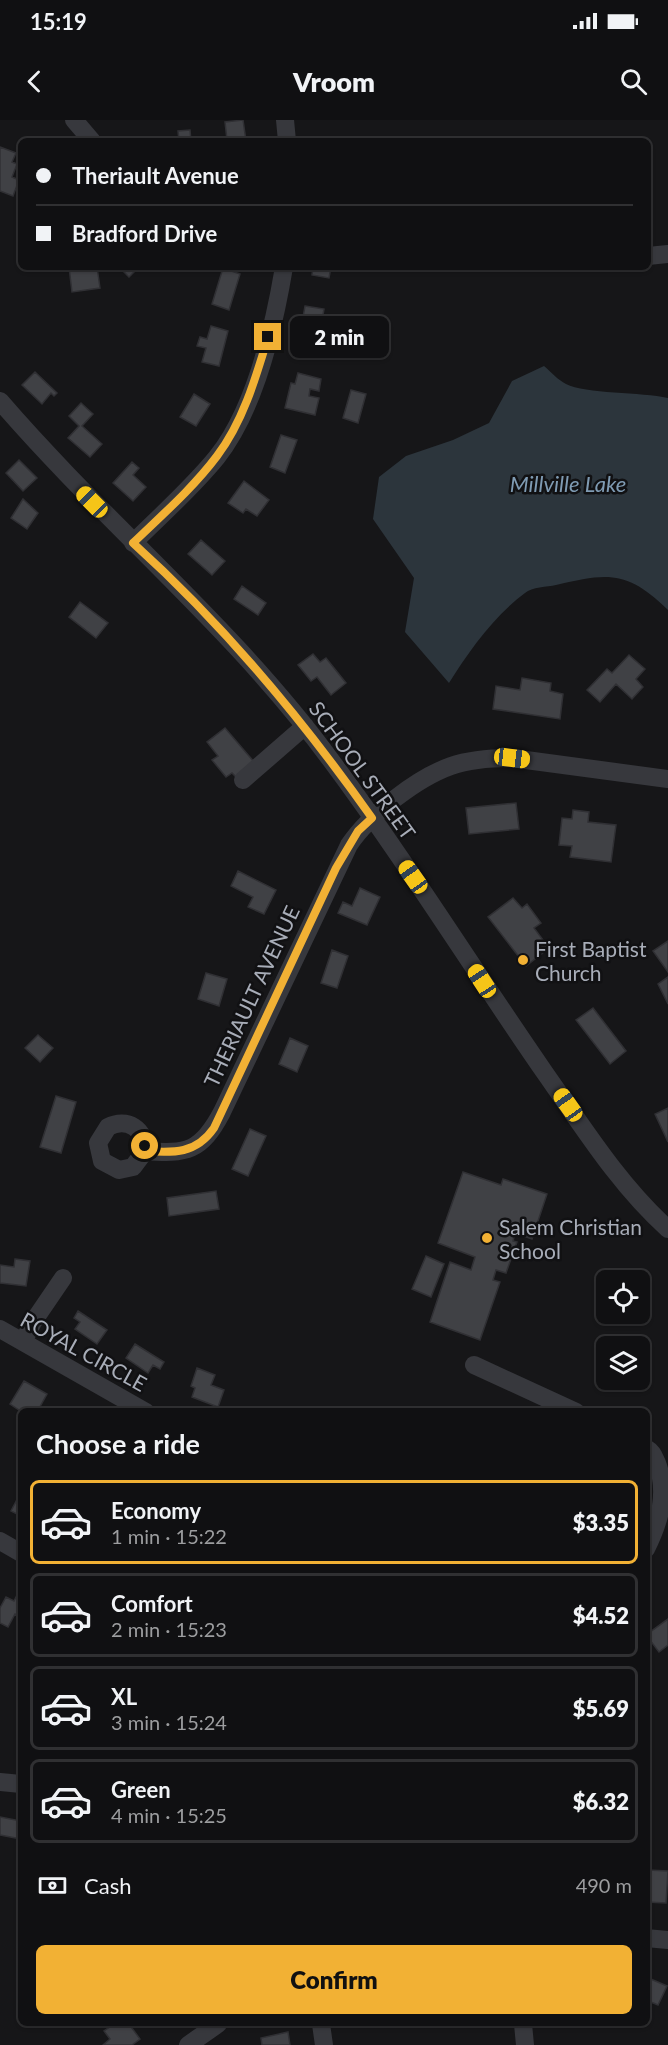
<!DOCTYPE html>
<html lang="en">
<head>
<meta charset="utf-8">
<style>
  :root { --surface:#101012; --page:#19191b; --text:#f1f3f6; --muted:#9c9d9f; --line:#303032; --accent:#f2b134 }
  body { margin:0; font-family:Lato,sans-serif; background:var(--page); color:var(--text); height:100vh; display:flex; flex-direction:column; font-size:22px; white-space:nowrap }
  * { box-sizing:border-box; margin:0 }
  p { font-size:20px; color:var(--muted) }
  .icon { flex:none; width:33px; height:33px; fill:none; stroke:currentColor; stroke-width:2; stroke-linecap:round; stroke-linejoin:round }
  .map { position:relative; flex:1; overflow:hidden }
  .sheet { position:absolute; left:18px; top:1288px; width:632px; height:618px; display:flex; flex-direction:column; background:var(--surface); border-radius:9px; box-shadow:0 2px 4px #0004,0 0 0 2px var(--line) }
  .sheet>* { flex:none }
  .top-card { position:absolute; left:18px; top:18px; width:633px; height:132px; border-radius:9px; box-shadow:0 2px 4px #0004,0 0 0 2px var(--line); display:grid; align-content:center; height:132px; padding:0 18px; background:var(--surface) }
  .controls { position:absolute; left:596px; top:1150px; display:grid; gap:12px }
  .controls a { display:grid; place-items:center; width:54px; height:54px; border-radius:9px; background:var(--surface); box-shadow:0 2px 4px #0004,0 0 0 2px var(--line); font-size:30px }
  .end { position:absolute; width:27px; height:27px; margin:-14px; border:8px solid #f2b134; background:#111; box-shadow:0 0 0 3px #111 }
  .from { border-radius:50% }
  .bubble { position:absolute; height:42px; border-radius:9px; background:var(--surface); box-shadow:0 2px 4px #0004,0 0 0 2px var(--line); font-size:20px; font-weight:800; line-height:42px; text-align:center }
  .car { position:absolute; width:18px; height:36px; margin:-18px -9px; border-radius:8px; box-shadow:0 0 4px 2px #0007; background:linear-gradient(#f5c518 24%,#345 0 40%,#f5c518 0 76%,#345 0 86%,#f5c518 0) }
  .top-card b { display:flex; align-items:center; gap:21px; height:57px; font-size:22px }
  .top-card b+b { border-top:2px solid var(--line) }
  .top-card i { width:15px; height:15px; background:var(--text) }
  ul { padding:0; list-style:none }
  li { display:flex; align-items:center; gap:18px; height:84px; margin:0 12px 9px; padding:0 6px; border:3px solid var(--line); border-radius:9px }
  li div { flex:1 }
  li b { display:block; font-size:22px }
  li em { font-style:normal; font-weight:800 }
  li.active { border-color:var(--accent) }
  li>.icon { width:54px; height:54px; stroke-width:1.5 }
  h2 { padding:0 18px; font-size:27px; line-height:72px }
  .pay { display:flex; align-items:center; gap:15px; height:66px; padding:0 18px; font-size:22px }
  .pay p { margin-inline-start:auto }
  .primary-button { display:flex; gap:12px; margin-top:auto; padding:12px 18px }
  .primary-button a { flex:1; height:69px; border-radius:9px; background:var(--accent); color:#111; font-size:24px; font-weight:800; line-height:69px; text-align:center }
  .status { display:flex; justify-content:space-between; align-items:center; height:42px; padding:0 30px; background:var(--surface); direction:ltr }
  .status svg { height:16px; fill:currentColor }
  header { display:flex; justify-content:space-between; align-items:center; height:78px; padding:0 18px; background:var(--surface); font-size:27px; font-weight:800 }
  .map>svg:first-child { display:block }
  .water { fill:#2c353c }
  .building { fill:#404145; stroke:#303034; stroke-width:1.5 }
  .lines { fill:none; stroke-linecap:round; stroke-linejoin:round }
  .minor { stroke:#37383d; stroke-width:18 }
  .route { stroke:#f2b134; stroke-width:8 }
  .poi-dot { fill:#f2b134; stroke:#111113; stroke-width:2 }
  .labels { text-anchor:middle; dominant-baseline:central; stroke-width:5; stroke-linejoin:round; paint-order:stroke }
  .street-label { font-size:21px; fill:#a8adb8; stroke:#111113 }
  .poi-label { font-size:21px; fill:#a8adb8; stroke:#111113; text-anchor:start }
  .water-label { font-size:22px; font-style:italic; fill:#7f9bb3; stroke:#111113 }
</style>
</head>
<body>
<div class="status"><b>15:19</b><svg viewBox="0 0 49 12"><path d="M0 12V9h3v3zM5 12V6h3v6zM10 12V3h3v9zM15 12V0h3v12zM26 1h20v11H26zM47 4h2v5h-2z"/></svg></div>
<header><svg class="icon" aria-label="back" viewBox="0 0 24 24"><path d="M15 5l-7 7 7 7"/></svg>Vroom<svg class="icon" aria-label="search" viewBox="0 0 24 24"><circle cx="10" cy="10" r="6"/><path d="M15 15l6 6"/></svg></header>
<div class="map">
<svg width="668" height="1925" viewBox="0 0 668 1925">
  <rect width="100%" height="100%" fill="#161618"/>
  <path class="water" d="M 544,246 C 551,252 558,260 566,264 C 585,274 642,272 668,278 L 668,490 C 627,450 608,453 556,465 C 547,467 532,467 525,473 C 494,496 469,531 449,563 L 405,512 L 414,458 L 373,399 L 379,357 L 406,336 L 453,320 L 489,303 L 512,261 Z"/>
  <path class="building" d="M 243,0 L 246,21 L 218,21 L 227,20 L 225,2 Z
    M 190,10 L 191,21 L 179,21 L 178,11 Z
    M 0,27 L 16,33 L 12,42 L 17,44 L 12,57 L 19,60 L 13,76 L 0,71 Z
    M 69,147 L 97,147 L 100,168 L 72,172 Z
    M 119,147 L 139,147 L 129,157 Z
    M 313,147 L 331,147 L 329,158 L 312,155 Z
    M 223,148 L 240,154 L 229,190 L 212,184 Z
    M 305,186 L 324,189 L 321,206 L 329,208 L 327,219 L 300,214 Z
    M 211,206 L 228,211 L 219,246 L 202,242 L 206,228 L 197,226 L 200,217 L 207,219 Z
    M 35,252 L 57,273 L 54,276 L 51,273 L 42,284 L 22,265 Z
    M 298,253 L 321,259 L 319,271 L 310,269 L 309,276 L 319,278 L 315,295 L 285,288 L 291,263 L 295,264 Z
    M 351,270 L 366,274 L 358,303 L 343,298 Z
    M 194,274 L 210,284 L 196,306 L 180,297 Z
    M 81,283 L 93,294 L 82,306 L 102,324 L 90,337 L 68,318 L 79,306 L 69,296 Z
    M 281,315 L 297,320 L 285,353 L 270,347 Z
    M 19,340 L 37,358 L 23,371 L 6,353 Z
    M 132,342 L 139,348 L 133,355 L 146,367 L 133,381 L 113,363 Z
    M 244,361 L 269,380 L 257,396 L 246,389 L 243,393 L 228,383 Z
    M 23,379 L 38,393 L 27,409 L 11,398 Z
    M 201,420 L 225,441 L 212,455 L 188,434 Z
    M 242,466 L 266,483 L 258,495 L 234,479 Z
    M 80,482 L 108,503 L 96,518 L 69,497 Z
    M 313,534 L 320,542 L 326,538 L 346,563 L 331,575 L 317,557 L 311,561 L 298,545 Z
    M 629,535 L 645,549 L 636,559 L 643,567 L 632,579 L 616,564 L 600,582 L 587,570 L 607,549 L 612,553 Z
    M 522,558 L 551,563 L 550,571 L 563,574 L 560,599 L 493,589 L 496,566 L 520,570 Z
    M 225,608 L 255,643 L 237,658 L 232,653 L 226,657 L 212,640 L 218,636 L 207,622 Z
    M 516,683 L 519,709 L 469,714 L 466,688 Z
    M 573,690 L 589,692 L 588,702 L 616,705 L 611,742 L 570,737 L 572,726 L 559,725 L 562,698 L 572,699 Z
    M 238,751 L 276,770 L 264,794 L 248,787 L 253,777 L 231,766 Z
    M 360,768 L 380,777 L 367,805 L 338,793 L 343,782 L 352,786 Z
    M 513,778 L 522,788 L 527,784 L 541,803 L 534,808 L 549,828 L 526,846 L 488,797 Z
    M 668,821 L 668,852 L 653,831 Z
    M 332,830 L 348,836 L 337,868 L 321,863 Z
    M 206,853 L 227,859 L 219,886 L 198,879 Z
    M 668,857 L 668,884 L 658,864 Z
    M 593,888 L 626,931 L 610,944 L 576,900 Z
    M 38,915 L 53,928 L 40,942 L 25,928 Z
    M 290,918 L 308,926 L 297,952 L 279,944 Z
    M 56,976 L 76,982 L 61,1033 L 40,1027 Z
    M 668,988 L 668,1022 L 655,994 Z
    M 250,1009 L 266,1016 L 248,1056 L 232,1049 Z
    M 463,1052 L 501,1065 L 503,1059 L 547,1074 L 532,1119 L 515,1113 L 513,1121 L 517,1122 L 506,1153 L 496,1150 L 493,1160 L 500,1162 L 480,1220 L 430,1202 L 450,1142 L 471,1150 L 475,1137 L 438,1123 Z
    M 216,1071 L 219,1089 L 169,1096 L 167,1078 Z
    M 426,1136 L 444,1144 L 431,1177 L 412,1169 Z
    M 15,1139 L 30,1141 L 26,1166 L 0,1163 L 0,1145 L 14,1147 Z
    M 78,1191 L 107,1210 L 97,1224 L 75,1209 L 80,1202 L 74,1198 Z
    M 135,1224 L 164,1242 L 160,1249 L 153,1245 L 148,1253 L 126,1238 Z
    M 197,1248 L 215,1255 L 211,1265 L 224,1270 L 218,1287 L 192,1277 L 195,1268 L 191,1266 Z
    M 24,1261 L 47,1274 L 37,1292 L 22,1292 L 10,1284 Z
    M 21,1372 L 21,1396 L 11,1391 Z
    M 18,1473 L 21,1475 L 21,1497 L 15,1494 L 8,1507 L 0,1503 L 0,1488 L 6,1477 L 14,1481 Z
    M 668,1499 L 668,1525 L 659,1532 L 646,1515 Z
    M 0,1697 L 21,1701 L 21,1719 L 0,1715 Z
    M 648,1750 L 668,1751 L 666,1783 L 646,1782 Z
    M 646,1857 L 667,1866 L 658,1885 L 646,1880 Z
    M 114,1904 L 129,1904 L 140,1919 L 132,1925 L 103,1925 L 110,1919 L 104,1911 Z
    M 288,1912 L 290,1925 L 262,1925 L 261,1918 Z"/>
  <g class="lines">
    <path class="minor" d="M 74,0 L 92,21
      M 285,0 L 287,21
      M 648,136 L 668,134
      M 0,281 C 106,404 234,508 330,639 C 406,741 473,849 545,953 C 583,1007 619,1065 668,1109
      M 133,423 C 161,395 192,368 217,337 C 255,289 274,207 284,147
      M 243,660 L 305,606
      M 145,1031 L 133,1047 L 119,1050 L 102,1041 L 98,1023 L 108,1007 C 127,997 146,1009 145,1031 C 187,1034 201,1032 222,992 L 349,725 C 369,695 417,658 451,646 C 471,639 491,638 511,638 L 668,659
      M 0,1209 L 146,1292
      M 23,1222 L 33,1202 L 63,1158
      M 474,1245 L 576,1292
      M 646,1328 C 653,1332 654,1337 657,1343 C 668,1373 660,1401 646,1429
      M 0,1421 L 21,1433
      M 0,1662 L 21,1664
      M 646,1818 L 668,1820
      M 321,1904 L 324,1925
      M 523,1904 L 525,1925
      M 188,1925 L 218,1904"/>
  </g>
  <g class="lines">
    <path class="route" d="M 145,1026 L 145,1031 C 174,1033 196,1034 214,1008 L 336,748 L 358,711 L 372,698 C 302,599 224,505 133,423 C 162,395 193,368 217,336 C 243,302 256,257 268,217"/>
  </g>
  <g class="poi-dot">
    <circle cx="523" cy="840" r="6"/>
    <circle cx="487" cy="1118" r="6"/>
  </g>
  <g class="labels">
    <g class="street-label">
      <text transform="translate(363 650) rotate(54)">SCHOOL STREET</text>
      <text transform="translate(251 876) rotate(-65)">THERIAULT AVENUE</text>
      <text transform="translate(84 1231) rotate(29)">ROYAL CIRCLE</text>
    </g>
    <g class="poi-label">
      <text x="535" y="828">First Baptist<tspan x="535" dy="24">Church</tspan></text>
      <text x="499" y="1106">Salem Christian<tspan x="499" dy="24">School</tspan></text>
    </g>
    <g class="water-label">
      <text x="568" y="363">Millville Lake</text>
    </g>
  </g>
</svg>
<div class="controls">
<a><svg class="icon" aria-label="locate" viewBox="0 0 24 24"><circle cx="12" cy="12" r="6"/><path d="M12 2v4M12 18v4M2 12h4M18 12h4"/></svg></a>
<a><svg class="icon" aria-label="layers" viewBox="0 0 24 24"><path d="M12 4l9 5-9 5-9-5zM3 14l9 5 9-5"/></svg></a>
</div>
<i class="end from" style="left:145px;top:1026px"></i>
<i class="end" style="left:268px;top:217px"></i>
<div class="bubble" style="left:290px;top:196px;width:99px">2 min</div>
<i class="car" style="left:92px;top:382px;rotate:315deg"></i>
<i class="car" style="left:512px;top:638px;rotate:97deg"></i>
<i class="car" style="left:413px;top:757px;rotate:325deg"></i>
<i class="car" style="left:482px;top:861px;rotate:327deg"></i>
<i class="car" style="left:568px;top:985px;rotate:325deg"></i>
<div class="top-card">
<b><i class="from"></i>Theriault Avenue</b>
<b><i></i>Bradford Drive</b>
</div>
<section class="sheet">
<h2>Choose a ride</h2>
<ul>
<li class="active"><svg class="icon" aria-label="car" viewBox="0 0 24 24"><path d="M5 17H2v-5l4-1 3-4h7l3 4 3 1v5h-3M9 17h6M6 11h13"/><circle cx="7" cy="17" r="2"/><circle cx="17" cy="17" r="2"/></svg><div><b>Economy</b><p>1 min · 15:22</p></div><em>$3.35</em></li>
<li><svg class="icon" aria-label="car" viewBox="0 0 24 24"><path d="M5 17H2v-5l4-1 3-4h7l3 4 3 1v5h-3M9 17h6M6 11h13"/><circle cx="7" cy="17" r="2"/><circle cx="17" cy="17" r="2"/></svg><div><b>Comfort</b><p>2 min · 15:23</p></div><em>$4.52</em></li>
<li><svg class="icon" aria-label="car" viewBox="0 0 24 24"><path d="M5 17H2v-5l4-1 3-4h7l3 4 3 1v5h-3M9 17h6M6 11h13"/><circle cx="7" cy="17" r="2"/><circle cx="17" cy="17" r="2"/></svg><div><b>XL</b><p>3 min · 15:24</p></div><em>$5.69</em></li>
<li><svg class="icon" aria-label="car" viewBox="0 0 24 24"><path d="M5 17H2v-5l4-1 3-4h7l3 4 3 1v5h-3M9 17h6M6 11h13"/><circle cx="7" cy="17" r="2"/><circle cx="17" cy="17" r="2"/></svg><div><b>Green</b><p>4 min · 15:25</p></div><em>$6.32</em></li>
</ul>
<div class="pay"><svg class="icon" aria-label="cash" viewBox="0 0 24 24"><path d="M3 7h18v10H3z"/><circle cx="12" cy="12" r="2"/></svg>Cash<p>490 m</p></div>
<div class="primary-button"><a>Confirm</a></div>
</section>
</div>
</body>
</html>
